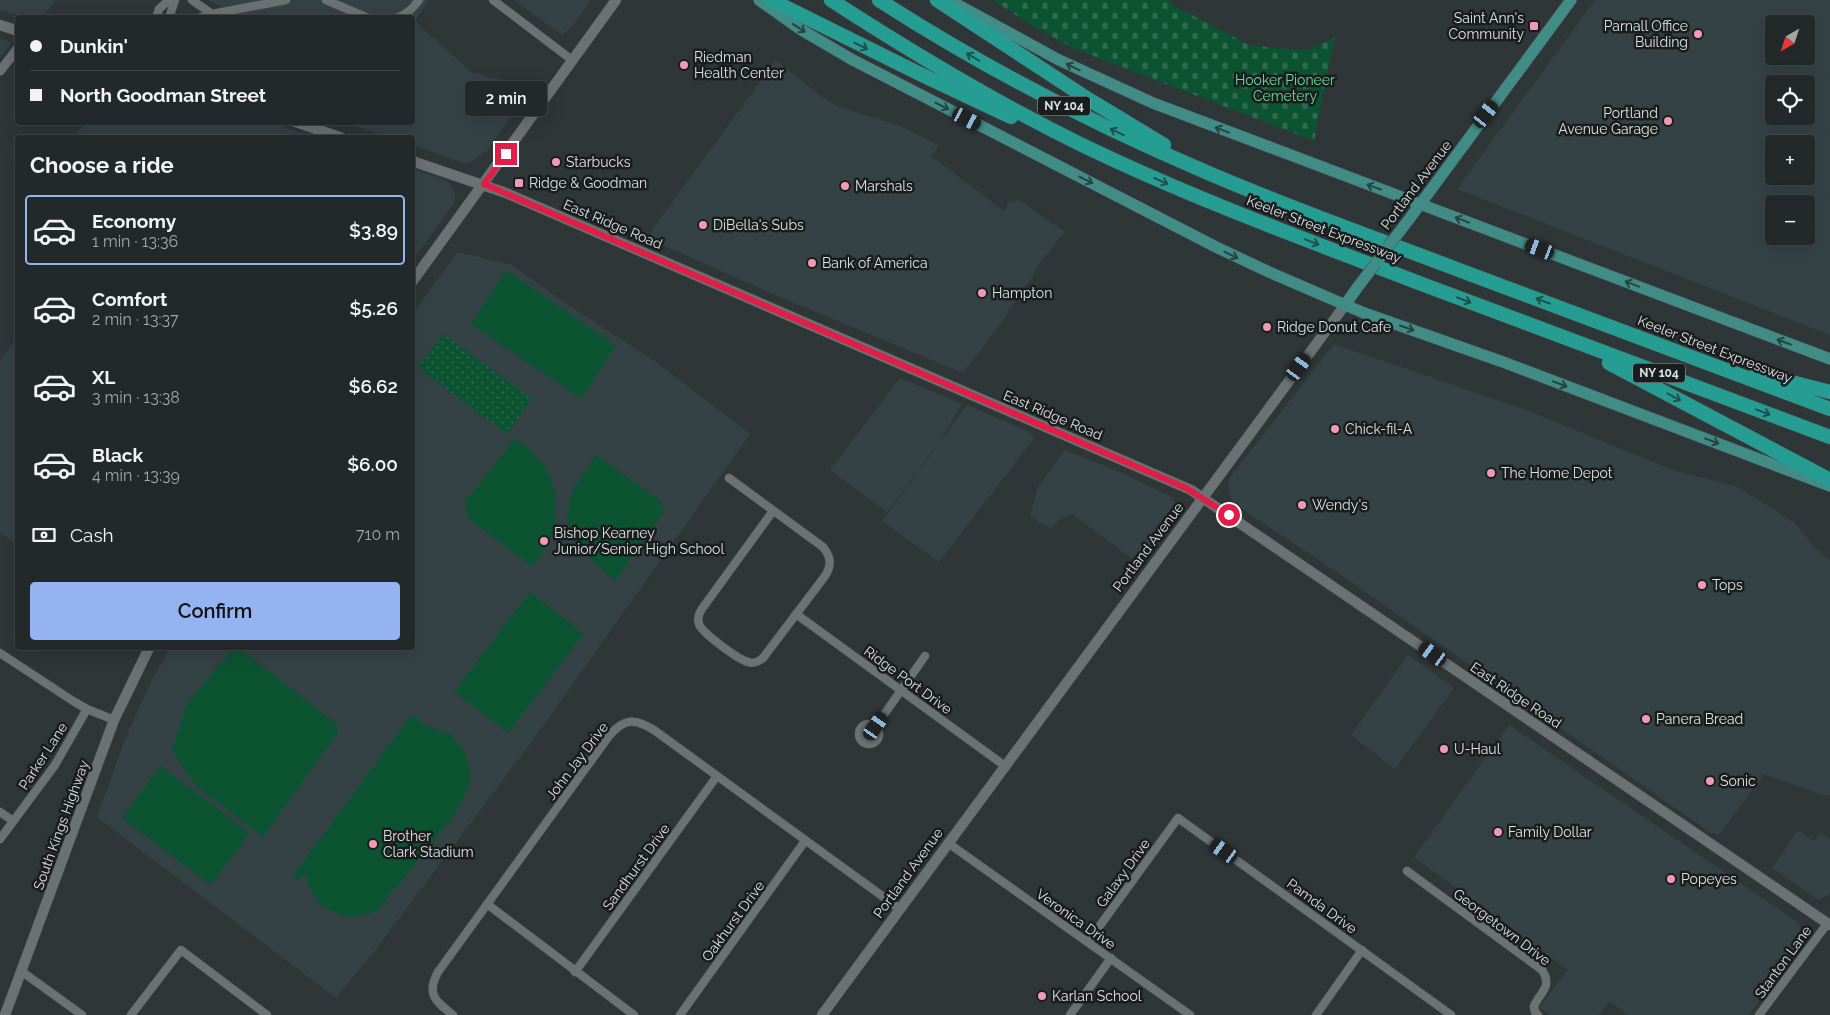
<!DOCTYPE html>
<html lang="en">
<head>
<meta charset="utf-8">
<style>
  :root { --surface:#23282a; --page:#2f3436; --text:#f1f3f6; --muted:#a3a6a8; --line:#404447; --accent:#95b2f1 }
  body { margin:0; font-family:Raleway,sans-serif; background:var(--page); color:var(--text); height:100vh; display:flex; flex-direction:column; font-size:19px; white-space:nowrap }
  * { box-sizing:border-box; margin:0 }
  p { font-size:16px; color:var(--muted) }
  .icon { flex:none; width:28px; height:28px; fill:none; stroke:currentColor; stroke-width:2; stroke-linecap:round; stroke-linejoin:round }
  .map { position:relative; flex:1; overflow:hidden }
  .panel { position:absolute; left:15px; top:135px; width:400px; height:515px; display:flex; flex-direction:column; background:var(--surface); border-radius:5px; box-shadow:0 5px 20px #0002,0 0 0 1px var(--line) }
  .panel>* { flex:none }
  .top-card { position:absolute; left:15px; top:15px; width:400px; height:110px; border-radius:5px; box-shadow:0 5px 20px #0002,0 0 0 1px var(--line); display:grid; align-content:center; height:110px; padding:0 15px; background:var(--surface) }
  .needle { width:32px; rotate:219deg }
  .buttons { position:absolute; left:1765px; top:15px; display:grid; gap:10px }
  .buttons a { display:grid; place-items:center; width:50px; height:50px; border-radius:5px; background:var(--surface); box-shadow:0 5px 20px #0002,0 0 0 1px var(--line); font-size:25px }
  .end { position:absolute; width:22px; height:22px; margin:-11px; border:6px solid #e11d48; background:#fff; box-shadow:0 0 0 2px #fff }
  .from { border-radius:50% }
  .bubble { position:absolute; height:35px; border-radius:5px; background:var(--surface); box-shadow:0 5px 20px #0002,0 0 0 1px var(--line); font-size:16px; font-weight:600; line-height:35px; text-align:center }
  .car { position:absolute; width:15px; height:30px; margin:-15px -8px; border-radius:6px; box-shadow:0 0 4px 1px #0007; background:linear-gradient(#222 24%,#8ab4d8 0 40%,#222 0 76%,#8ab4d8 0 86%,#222 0) }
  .top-card b { display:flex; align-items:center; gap:18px; height:48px; font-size:19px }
  .top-card b+b { border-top:1px solid var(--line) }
  .top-card i { width:12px; height:12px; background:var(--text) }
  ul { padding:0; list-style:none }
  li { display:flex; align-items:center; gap:15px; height:70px; margin:0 10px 8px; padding:0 5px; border:2px solid transparent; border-radius:5px }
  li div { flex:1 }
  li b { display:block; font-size:19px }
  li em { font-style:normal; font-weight:600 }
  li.current { border-color:var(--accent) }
  li>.icon { width:45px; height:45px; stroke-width:1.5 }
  h2 { padding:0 15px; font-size:22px; line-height:60px }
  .pay { display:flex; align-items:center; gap:12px; height:55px; padding:0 15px; font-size:19px }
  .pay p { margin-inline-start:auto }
  .button { display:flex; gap:10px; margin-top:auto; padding:10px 15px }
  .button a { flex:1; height:58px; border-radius:5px; background:var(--accent); color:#111; font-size:20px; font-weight:600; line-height:58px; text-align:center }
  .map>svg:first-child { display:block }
  .built { fill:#344246; fill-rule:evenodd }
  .green { fill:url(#green-dots) }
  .cemetery { fill:url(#cemetery-stones) }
  .pitch { fill:#0c5331 }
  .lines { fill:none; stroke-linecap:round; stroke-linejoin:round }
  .minor-casing { stroke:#4e5455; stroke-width:9 }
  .tertiary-casing { stroke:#4e5455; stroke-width:10 }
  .secondary-casing { stroke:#4e5455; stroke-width:11 }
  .primary-casing { stroke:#4e5455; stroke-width:12 }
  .motorway-casing { stroke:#4e5455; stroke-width:15 }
  .minor { stroke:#6a7274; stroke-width:8 }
  .tertiary { stroke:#6a7274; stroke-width:9 }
  .secondary { stroke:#6a7274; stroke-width:10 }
  .primary { stroke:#418c86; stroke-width:11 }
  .motorway { stroke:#269d92; stroke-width:14 }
  .primary-bridge-casing { stroke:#4e5455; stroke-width:12; stroke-linecap:butt }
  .primary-bridge { stroke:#418c86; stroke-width:11 }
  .oneway { stroke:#284442 }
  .oneway2 { stroke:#1f504c }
  .route { stroke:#e11d48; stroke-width:6 }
  .poi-dot { fill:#f19ab1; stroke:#1a1d1e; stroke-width:2 }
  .labels { text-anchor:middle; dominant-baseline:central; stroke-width:5; stroke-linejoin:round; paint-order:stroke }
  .shield { fill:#1a1d1e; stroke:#a1a6a6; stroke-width:1 }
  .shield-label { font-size:12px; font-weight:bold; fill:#dbe0e1 }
  .poi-label { font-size:14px; fill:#dbe0e1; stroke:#1a1d1e; text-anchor:start }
  .park-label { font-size:14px; fill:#6ddb9d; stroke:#1a1d1e }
  .street-label { font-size:14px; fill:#dbe0e1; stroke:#1a1d1e }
</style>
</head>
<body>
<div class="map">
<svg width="1830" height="1015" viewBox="0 0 1830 1015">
  <defs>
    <pattern id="green-dots" width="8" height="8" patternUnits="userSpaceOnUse" patternTransform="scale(1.25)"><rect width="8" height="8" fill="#0c5331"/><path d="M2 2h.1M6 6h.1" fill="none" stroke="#2f6b4f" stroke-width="1.8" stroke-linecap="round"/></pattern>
    <pattern id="cemetery-stones" width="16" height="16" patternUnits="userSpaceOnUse" patternTransform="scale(1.25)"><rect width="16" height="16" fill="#0c5331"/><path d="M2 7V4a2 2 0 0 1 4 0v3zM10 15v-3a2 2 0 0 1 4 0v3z" fill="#2f6b4f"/></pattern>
  </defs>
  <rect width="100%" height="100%" fill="#2f3638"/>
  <path class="built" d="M 0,0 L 56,0 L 42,18 L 23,17 L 0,10 Z
    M 208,0 L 429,0 L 415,21 L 471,72 L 525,87 L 529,90 L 486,152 L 467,164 L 413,145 L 412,138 L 390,137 L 345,123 L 412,122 L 412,18 L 244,17 Z
    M 514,0 L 591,0 L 572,26 L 562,35 Z
    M 1595,0 L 1830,0 L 1830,335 L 1457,189 ZM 1774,24 L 1806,24 L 1806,56 L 1774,56 ZM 1774,84 L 1806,84 L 1806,116 L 1774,116 ZM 1774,144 L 1806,144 L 1806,176 L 1774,176 ZM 1774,204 L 1806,204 L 1806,236 L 1774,236 Z
    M 0,39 L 9,42 L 10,45 L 0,58 Z
    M 776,60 L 823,98 L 839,107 L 898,125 L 939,145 L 931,156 L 1004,211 L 1009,202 L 1019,200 L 1065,232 L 1039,264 L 1032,277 L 998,327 L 963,373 L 780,297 L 649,239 L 654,227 Z
    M 85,123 L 270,123 L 316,137 L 74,137 Z
    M 413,169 L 443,179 L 449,183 L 455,193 L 455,200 L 452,206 L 413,260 Z
    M 458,252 L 512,265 L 561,300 L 656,362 L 750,434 L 533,740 L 373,953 L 336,998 L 97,817 L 127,734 L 151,682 L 170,648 L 412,648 L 413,313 Z
    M 17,337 L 17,544 L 0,533 L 0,361 Z
    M 1334,344 L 1526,410 L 1673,470 L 1738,487 L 1795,523 L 1814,547 L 1830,561 L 1830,795 L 1825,796 L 1764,774 L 1719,835 L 1711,833 L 1318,559 L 1252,516 L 1232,500 L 1228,490 L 1229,480 L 1234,472 Z
    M 900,378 L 962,404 L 938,444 L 887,512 L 830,470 Z
    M 967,405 L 1027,431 L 1035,437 L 939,562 L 882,521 Z
    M 1065,450 L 1122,473 L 1170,496 L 1175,502 L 1176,513 L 1139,564 L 1072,514 L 1059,520 L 1051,528 L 1038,522 L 1030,515 L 1038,487 Z
    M 1408,655 L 1454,688 L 1395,769 L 1351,735 Z
    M 1509,725 L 1800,924 L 1799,941 L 1773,983 L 1749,1015 L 1628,1015 L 1610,1001 L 1598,1015 L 1550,1015 L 1539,1007 L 1568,970 L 1414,857 Z
    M 1798,830 L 1814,841 L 1820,832 L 1830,839 L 1830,894 L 1819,900 L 1772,868 Z"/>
  <path class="green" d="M 443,334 L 532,399 L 507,434 L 418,368 Z"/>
  <path class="cemetery" d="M 993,0 L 1170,0 L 1171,4 L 1249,45 L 1295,50 L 1311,49 L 1335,37 L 1314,141 L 1075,49 L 1031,25 Z"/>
  <path class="pitch" d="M 506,270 L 616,346 L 581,399 L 471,324 Z
    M 515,438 C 527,448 541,458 548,472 C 560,495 558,525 546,548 C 542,554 537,561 533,567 L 468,518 L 465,502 Z
    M 596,455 L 662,502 L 663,513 L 615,581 L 576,546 L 567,519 L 572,491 Z
    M 530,592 L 584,634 L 508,733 L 454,691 Z
    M 234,648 L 239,648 L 336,724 L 338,733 L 263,837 L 194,784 L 172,750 L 187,703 Z
    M 412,714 L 425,725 L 451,735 L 466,753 L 471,782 L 454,816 L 377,911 L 348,918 L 324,908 L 311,892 L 305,872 L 298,880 L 293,875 Z
    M 160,766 L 250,833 L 211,885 L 122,818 Z"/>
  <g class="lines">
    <g class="minor-casing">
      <path id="minor" d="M 192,0 L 212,14 L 286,0
        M 326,0 L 368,18
        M 493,0 L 572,60
        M 156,18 L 159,9 L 169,0
        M 169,18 L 175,0
        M 198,18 L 212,14
        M 397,18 C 407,14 412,9 419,0
        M 729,478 L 823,547 C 831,557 832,565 825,576 L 763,658 C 758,662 754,664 748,662 C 739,660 702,633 699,624 C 697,618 700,611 704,606 L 773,511
        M 796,614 L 1005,766
        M 0,653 L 73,701 L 87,709 L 114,720
        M859 734a10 10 0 1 1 20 0a10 10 0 1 1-20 0Z
        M 876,726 L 925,656
        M 0,812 L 13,821
        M 0,839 L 55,765 L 87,709
        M 948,843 L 1190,1015
        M 1407,871 L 1542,970 C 1553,987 1540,992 1534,1006 L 1535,1012 L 1538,1015
        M 487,904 L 634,1015
        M 1088,942 L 1178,818 L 1451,1015
        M 21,971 L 82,1015
        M 575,972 L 717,776
        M 131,1015 L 181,950 L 267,1015
        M 453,1015 C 435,1001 426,994 438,972 L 609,736 C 624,718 635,718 654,730 L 900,909
        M 680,1015 L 805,841
        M 1070,1015 L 1111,958
        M 1316,1015 L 1362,950
        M 1759,1015 L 1827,924"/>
    </g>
    <g class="tertiary-casing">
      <path id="tertiary" d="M 0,71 L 18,48"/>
    </g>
    <g class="secondary-casing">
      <path id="secondary" d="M 0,25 L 18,31
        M 296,122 L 342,138
        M 412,161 L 506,193 L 1191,490 L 1830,925
        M 412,282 L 616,0
        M 5,1015 L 114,720 L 149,648
        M 822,1015 L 1345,305"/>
    </g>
    <g class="primary-casing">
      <path id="primary" d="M 759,0 L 800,29 L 851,59 L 1216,247 L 1269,272 L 1364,313 L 1503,362 L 1830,486
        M 949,0 L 1059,60 L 1153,103 L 1830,359
        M 1410,218 L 1571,0
        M 1376,263 L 1387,248
        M 1345,305 L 1357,288"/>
    </g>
    <g class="motorway-casing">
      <path id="motorway" d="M 771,0 L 918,73 L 1011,117
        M 831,0 C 911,52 993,101 1078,143 C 1189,197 1304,239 1419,283 C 1556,335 1693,386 1830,437
        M 879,0 C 983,67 1093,124 1206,172 C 1289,208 1375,238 1459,270 C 1583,316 1706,363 1830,409
        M 937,0 L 1088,99 L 1164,145
        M 1609,363 L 1830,480
        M 1756,373 L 1830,392"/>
    </g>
    <use href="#minor" class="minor"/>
    <use href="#tertiary" class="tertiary"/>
    <use href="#secondary" class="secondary"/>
    <use href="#primary" class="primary"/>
    <use href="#motorway" class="motorway"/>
    <g class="primary-bridge-casing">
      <path id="primary-bridge" d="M 1387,248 L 1410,218
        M 1357,288 L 1376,263"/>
    </g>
    <use href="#primary-bridge" class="primary-bridge"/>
  </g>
  <defs><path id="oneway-shaft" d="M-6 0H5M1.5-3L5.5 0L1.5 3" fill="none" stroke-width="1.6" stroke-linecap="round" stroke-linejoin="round" transform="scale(1.25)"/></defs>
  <g class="oneway">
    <use href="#oneway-shaft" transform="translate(799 28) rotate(33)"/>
    <use href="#oneway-shaft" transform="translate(1073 67) rotate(-154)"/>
    <use href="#oneway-shaft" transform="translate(942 106) rotate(27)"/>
    <use href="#oneway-shaft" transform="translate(1222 130) rotate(-159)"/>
    <use href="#oneway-shaft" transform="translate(1086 180) rotate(27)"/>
    <use href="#oneway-shaft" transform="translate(1374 187) rotate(-160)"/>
    <use href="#oneway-shaft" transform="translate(1462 220) rotate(-159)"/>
    <use href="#oneway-shaft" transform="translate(1231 255) rotate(26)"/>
    <use href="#oneway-shaft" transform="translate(1632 284) rotate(-159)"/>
    <use href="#oneway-shaft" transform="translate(1407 328) rotate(19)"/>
    <use href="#oneway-shaft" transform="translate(1784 342) rotate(-159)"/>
    <use href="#oneway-shaft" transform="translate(1560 384) rotate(21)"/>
    <use href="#oneway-shaft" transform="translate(1712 441) rotate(21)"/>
  </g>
  <g class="oneway2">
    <use href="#oneway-shaft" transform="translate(861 46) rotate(26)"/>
    <use href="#oneway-shaft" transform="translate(973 57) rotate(-150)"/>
    <use href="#oneway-shaft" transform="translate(1117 132) rotate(-155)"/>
    <use href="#oneway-shaft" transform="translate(1161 181) rotate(24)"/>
    <use href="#oneway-shaft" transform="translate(1312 242) rotate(21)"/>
    <use href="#oneway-shaft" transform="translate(1464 300) rotate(21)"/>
    <use href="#oneway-shaft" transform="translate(1543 301) rotate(-159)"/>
    <use href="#oneway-shaft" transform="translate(1674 397) rotate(29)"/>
    <use href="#oneway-shaft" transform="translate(1763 412) rotate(21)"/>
  </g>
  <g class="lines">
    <path class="route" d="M 506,154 L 484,184 L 1186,488 L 1229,515"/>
  </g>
  <g class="poi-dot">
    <rect x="1529" y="21" width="10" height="10" rx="2.5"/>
    <circle cx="1698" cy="34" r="5"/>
    <circle cx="684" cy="65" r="5"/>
    <circle cx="1668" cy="121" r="5"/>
    <circle cx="556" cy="162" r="5"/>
    <rect x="514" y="178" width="10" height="10" rx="2.5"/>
    <circle cx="845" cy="186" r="5"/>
    <circle cx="703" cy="225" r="5"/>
    <circle cx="812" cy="263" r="5"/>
    <circle cx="982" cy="293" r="5"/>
    <circle cx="1267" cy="327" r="5"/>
    <circle cx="1335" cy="429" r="5"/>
    <circle cx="1491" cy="473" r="5"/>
    <circle cx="1302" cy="505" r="5"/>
    <circle cx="544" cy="541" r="5"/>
    <circle cx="1702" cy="585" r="5"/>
    <circle cx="1646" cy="719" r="5"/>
    <circle cx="1444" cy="749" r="5"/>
    <circle cx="1710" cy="781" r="5"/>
    <circle cx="1498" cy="832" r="5"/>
    <circle cx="373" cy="844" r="5"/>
    <circle cx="1671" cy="879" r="5"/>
    <circle cx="1042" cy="996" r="5"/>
  </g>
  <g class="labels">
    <g class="shield">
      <rect x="1038" y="96.5" width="52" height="19" rx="4"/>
      <rect x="1633" y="363.5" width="52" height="19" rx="4"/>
    </g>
    <g class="shield-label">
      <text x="1064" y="106">NY 104</text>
      <text x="1659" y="373">NY 104</text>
    </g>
    <g class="poi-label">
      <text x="1524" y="18" text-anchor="end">Saint Ann's<tspan x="1524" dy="16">Community</tspan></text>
      <text x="1688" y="26" text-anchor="end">Parnall Office<tspan x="1688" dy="16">Building</tspan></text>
      <text x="694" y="57">Riedman<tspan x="694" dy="16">Health Center</tspan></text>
      <text x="1658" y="113" text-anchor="end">Portland<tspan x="1658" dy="16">Avenue Garage</tspan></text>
      <text x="566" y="162">Starbucks</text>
      <text x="529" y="183">Ridge &amp; Goodman</text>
      <text x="855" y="186">Marshals</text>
      <text x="713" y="225">DiBella's Subs</text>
      <text x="822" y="263">Bank of America</text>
      <text x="992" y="293">Hampton</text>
      <text x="1277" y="327">Ridge Donut Cafe</text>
      <text x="1345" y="429">Chick-fil-A</text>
      <text x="1501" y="473">The Home Depot</text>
      <text x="1312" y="505">Wendy's</text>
      <text x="554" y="533">Bishop Kearney<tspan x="554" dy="16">Junior/Senior High School</tspan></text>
      <text x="1712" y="585">Tops</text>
      <text x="1656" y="719">Panera Bread</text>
      <text x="1454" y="749">U-Haul</text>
      <text x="1720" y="781">Sonic</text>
      <text x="1508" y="832">Family Dollar</text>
      <text x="383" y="836">Brother<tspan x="383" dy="16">Clark Stadium</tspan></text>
      <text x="1681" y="879">Popeyes</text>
      <text x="1052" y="996">Karlan School</text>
    </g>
    <g class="park-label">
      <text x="1285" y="80">Hooker Pioneer<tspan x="1285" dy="16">Cemetery</tspan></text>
    </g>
    <g class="street-label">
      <text transform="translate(1416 185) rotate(-53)">Portland Avenue</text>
      <text transform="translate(613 224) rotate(23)">East Ridge Road</text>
      <text transform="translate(1324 229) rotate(21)">Keeler Street Expressway</text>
      <text transform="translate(1715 349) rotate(21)">Keeler Street Expressway</text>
      <text transform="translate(1053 415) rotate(23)">East Ridge Road</text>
      <text transform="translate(1148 547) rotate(-53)">Portland Avenue</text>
      <text transform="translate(908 680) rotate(36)">Ridge Port Drive</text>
      <text transform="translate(1516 695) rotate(34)">East Ridge Road</text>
      <text transform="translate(43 756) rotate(-57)">Parker Lane</text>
      <text transform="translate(577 761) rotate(-53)">John Jay Drive</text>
      <text transform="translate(61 825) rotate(-70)">South Kings Highway</text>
      <text transform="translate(636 867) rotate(-54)">Sandhurst Drive</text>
      <text transform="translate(908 873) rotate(-54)">Portland Avenue</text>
      <text transform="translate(1123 873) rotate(-54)">Galaxy Drive</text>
      <text transform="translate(1322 906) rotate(36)">Pamda Drive</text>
      <text transform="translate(1076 919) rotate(35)">Veronica Drive</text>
      <text transform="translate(733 921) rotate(-54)">Oakhurst Drive</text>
      <text transform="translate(1502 927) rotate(37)">Georgetown Drive</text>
      <text transform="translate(1783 962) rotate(-54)">Stanton Lane</text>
    </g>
  </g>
</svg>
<div class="buttons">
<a><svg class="needle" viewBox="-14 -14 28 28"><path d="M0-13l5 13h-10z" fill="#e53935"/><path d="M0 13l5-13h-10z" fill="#a3a6a8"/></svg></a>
<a><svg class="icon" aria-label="locate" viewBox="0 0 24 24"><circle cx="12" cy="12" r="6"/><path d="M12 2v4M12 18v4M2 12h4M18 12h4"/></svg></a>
<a>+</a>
<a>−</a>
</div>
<i class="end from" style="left:1229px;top:515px"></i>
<i class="end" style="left:506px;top:154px"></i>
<div class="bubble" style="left:465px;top:81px;width:82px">2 min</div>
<i class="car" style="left:1486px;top:114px;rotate:37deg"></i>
<i class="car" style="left:967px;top:119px;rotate:117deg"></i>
<i class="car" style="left:1540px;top:249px;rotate:291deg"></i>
<i class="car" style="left:1299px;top:367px;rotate:36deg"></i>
<i class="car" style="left:1433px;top:654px;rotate:305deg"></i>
<i class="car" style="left:876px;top:726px;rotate:35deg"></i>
<i class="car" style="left:1224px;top:851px;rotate:305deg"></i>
<div class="top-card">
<b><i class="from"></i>Dunkin'</b>
<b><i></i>North Goodman Street</b>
</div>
<section class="panel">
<h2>Choose a ride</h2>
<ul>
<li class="current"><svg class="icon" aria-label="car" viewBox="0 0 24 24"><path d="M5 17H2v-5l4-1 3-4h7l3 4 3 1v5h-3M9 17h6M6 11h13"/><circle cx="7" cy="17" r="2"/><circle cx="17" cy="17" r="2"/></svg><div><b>Economy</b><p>1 min · 13:36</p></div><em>$3.89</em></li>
<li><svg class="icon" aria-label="car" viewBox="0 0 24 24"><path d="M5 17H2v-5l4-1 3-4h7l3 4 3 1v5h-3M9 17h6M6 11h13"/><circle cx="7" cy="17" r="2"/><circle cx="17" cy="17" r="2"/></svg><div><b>Comfort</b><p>2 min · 13:37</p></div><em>$5.26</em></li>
<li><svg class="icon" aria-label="car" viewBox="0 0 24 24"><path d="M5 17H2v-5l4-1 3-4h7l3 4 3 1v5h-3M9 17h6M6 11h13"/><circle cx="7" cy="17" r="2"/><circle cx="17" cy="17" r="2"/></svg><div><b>XL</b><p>3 min · 13:38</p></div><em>$6.62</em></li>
<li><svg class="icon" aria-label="car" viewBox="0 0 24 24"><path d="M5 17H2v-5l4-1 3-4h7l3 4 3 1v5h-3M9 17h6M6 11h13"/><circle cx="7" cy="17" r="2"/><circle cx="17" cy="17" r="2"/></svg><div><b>Black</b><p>4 min · 13:39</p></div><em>$6.00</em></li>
</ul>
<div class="pay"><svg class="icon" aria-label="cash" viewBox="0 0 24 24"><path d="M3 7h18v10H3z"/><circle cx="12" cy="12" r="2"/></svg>Cash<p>710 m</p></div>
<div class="button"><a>Confirm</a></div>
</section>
</div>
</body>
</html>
